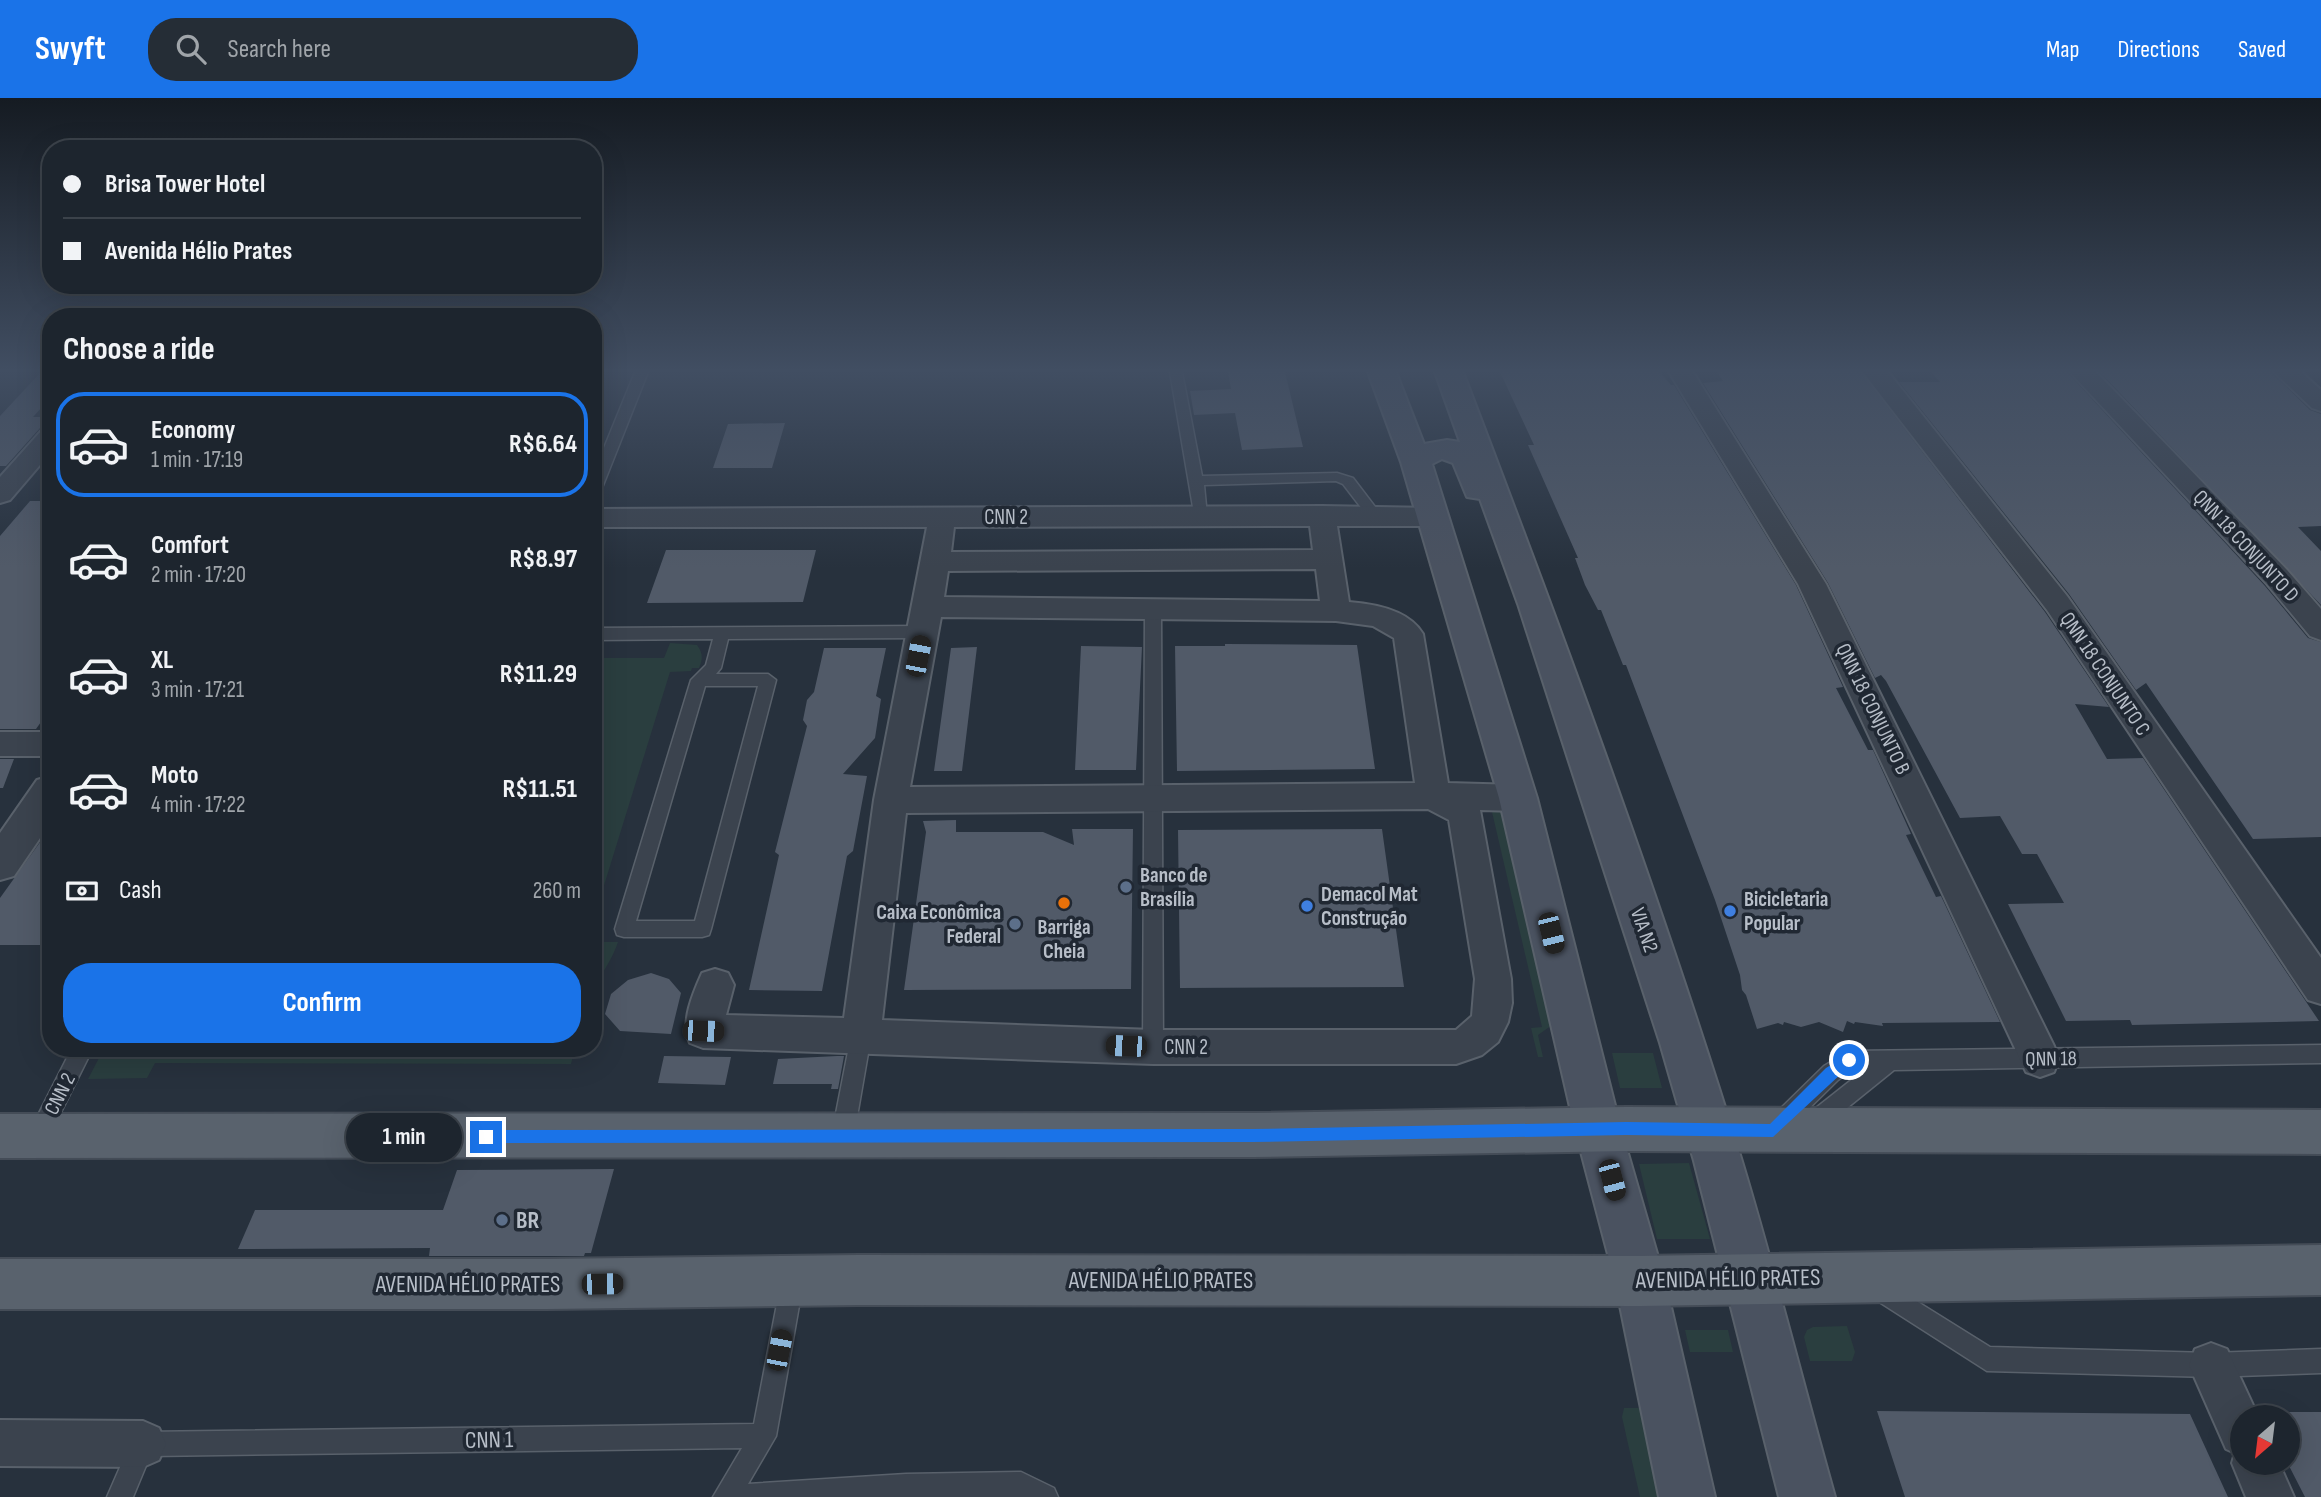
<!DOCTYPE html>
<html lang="en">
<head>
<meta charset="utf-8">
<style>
  :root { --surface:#1d252e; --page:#252d36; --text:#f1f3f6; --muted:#a0a5aa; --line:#3b424a; --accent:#1a73e8 }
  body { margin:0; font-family:"Sofia Sans Condensed",sans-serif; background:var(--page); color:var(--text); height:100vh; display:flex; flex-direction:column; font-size:26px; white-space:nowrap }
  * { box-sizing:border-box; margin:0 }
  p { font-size:23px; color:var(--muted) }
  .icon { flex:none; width:38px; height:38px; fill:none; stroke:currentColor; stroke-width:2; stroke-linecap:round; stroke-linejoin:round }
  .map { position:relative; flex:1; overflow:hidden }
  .sheet { position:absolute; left:42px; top:210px; width:560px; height:749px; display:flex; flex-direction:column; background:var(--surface); border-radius:28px; box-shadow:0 7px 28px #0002,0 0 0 2px var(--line) }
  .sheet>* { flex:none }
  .hud { position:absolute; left:42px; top:42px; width:560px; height:154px; border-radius:28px; box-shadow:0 7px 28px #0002,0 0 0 2px var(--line); display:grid; align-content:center; height:154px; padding:0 21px; background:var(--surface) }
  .needle { width:46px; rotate:208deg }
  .buttons { position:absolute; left:2230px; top:1307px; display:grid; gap:14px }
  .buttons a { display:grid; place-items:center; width:70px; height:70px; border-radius:50%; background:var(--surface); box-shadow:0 7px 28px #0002,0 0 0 2px var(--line); font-size:35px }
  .end { position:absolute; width:32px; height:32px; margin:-16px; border:9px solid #1a73e8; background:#fff; box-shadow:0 0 0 4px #fff }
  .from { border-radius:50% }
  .bubble { position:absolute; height:49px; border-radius:24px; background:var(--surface); box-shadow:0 7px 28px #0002,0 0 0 2px var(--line); font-size:23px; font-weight:700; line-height:49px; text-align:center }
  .car { position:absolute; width:21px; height:42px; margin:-21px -10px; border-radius:9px; box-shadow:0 0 5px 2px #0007; background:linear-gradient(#222 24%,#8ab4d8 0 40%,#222 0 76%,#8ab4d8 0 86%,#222 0) }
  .hud b { display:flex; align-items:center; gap:24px; height:66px; font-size:26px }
  .hud b+b { border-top:2px solid var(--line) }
  .hud i { width:18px; height:18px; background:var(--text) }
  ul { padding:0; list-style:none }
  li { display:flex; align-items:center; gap:21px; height:105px; margin:0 14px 10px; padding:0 7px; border:4px solid transparent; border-radius:28px }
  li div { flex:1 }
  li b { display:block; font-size:26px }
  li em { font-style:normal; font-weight:700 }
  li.on { border-color:var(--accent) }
  li>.icon { width:63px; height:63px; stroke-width:1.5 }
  h2 { padding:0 21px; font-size:32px; line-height:84px }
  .pay { display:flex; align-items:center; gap:18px; height:77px; padding:0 21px; font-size:26px }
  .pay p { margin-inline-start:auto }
  .primary-button { display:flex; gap:14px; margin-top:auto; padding:14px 21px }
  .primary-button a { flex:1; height:80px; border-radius:28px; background:var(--accent); color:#fff; font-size:28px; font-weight:700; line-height:80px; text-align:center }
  header { display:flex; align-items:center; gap:42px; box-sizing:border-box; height:98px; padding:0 35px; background:var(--accent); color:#fff }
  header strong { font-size:33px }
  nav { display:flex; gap:38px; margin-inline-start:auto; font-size:24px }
  .search { width:490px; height:63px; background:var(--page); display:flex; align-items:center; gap:18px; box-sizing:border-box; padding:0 24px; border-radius:28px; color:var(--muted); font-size:26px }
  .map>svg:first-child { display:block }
  .green { fill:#2a3e3f }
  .building { fill:#515a68 }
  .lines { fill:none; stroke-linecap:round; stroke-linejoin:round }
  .service-casing { stroke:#59616b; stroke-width:3 }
  .minor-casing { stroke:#59616b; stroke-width:4 }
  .tertiary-casing { stroke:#59616b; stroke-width:4 }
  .secondary-casing { stroke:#59616b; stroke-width:4 }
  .primary-casing { stroke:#444c57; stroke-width:4 }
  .service { fill:#3b434e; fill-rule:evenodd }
  .minor { fill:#3b434e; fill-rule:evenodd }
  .tertiary { fill:#3b434e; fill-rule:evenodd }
  .secondary { fill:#4a5260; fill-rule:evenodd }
  .primary { fill:#59626d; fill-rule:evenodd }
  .route { fill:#1a73e8 }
  .service-dot { fill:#5c6f8a; stroke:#202833; stroke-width:2.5 }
  .food-dot { fill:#e8710a; stroke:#202833; stroke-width:2.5 }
  .shop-dot { fill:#3f7fe0; stroke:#202833; stroke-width:2.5 }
  .labels { text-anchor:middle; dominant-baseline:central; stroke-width:7; stroke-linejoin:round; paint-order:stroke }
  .street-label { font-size:21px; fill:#b7bec8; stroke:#202833 }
  .poi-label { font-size:21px; font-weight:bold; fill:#b7bec8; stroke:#202833; text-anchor:start }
  .near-poi-label { font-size:24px; font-weight:bold; fill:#b7bec8; stroke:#202833; text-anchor:start }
  .near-street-label { font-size:24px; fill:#b7bec8; stroke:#202833 }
</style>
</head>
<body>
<header>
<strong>Swyft</strong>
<div class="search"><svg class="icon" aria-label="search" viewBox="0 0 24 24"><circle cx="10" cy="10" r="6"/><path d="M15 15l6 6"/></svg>Search here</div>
<nav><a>Map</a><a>Directions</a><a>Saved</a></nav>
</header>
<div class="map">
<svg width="2321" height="1399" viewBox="0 0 2321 1399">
  <rect width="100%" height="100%" fill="#27313d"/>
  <path class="green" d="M 670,545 L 697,547 C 703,555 703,561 699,570 L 692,570 L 691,573 L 670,574 L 593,823 L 593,560 L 664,560 Z
    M 1504,711 L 1555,925 L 1538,937 L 1543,959 L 1538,959 L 1531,930 L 1542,929 L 1492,714 Z
    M 593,844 L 618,844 C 612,863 600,876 593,894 Z
    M 97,950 L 575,950 L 571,966 L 155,965 L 147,980 L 88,981 L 99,960 L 92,959 Z
    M 1612,955 L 1653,955 L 1662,990 L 1620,990 Z
    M 1689,1065 L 1710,1141 L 1657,1141 L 1639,1066 Z
    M 1847,1228 L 1855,1254 L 1852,1263 L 1810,1263 L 1804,1239 L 1807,1232 L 1813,1229 Z
    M 1685,1232 L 1728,1232 L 1733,1254 L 1690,1254 Z
    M 1624,1310 L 1645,1310 L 1663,1399 L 1640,1399 L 1622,1319 Z"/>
  <path class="building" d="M 41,274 L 51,274 L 51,299 L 33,319 L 51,319 L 45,326 L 51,328 L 40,330 L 6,368 L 0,368 L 0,318 Z
    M 1228,274 L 1285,274 L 1303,349 L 1242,352 L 1235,315 L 1194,317 L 1190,293 L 1231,291 Z
    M 1500,274 L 1660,274 L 1671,287 L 1674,287 L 1796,487 L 1843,589 L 1836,590 L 1868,652 L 1873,652 L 1911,736 L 1906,737 L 1936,799 L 1941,798 L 2000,924 L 1882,925 L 1883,928 L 1855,924 L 1854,926 L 1847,923 L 1843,934 L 1819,924 L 1801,929 L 1784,924 L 1783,927 L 1778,925 L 1757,931 L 1746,897 L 1742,892 L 1740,877 L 1715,802 L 1626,567 L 1623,567 L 1601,512 L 1598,512 L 1585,487 L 1575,460 L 1578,460 L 1528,347 L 1534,347 Z
    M 1717,274 L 1861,274 L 2045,514 L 2109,609 L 2075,606 L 2107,661 L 2143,660 L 2319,923 L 2132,927 L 2130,922 L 2066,923 L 2008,806 L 2064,805 L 2037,756 L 2022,756 L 2000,718 L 1960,720 L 1886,583 L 1881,577 L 1875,580 L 1828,485 L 1703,285 L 1723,283 Z
    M 1931,274 L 2067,274 L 2265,488 L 2308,540 L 2321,544 L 2321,739 L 2253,741 L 2146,585 L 2136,592 L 2069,496 L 1899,284 L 1940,284 Z
    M 2100,274 L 2271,274 L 2310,312 L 2321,316 L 2321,428 L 2298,429 L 2321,453 L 2321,507 Z
    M 785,325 L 772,370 L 713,370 L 728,326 Z
    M 30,403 L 51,403 L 51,610 L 36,631 L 0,631 L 0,438 Z
    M 666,452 L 816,452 L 803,504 L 647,505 Z
    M 1225,546 L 1357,547 L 1375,671 L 1177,673 L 1175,548 L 1225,548 Z
    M 1081,548 L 1142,549 L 1136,672 L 1075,672 Z
    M 977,549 L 962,673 L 934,673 L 951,550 Z
    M 824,550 L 886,550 L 876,598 L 881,601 L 875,640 L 843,676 L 867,678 L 853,753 L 847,758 L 822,893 L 749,892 L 779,757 L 775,754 L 807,628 L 803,622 L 807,602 L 814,594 Z
    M 0,661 L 14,661 L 3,690 L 0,690 Z
    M 956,722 L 956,734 L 1043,734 L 1074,747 L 1072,731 L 1133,731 L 1131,891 L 904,892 L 926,734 L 923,723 Z
    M 51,729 L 51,847 L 0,847 L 0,800 Z
    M 1382,731 L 1404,889 L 1180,890 L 1178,732 Z
    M 651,875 L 669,881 L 681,895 L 671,936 L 620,933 L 605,916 L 611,896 L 628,882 Z
    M 664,958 L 731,959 L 725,987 L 658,985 Z
    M 837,958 L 844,958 L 838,991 L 831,991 L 832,986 L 773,986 L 778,961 Z
    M 614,1071 L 591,1155 L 585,1155 L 584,1158 L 429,1158 L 430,1150 L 238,1151 L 255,1112 L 443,1112 L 457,1072 Z
    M 1877,1313 L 2190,1316 L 2228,1399 L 1905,1399 Z
    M 2287,1314 L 2321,1314 L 2321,1399 L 2305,1399 L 2287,1364 Z"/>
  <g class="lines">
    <g class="service-casing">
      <path id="service" d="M 635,274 L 648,274 L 600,395 L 593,399 L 593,377 Z
        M 1170,274 L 1182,274 L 1202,378 L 1337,375 L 1353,380 L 1379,414 L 1381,417 L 1379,420 L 1369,420 L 1343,386 L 1336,383 L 1204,387 L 1207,418 L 1200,423 L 1195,421 Z
        M 1153,506 L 1161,511 L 1163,949 L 1160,955 L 1153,958 L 1146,955 L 1143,949 L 1145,511 Z
        M 923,528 L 931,534 L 923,540 L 728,541 L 721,570 L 716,576 L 768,576 L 776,582 L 711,831 L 709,837 L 702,839 L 624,839 L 617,837 L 615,831 L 691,582 L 706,567 L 713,541 L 593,542 L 593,530 ZM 705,588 L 758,588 L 695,823 L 636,823 Z
        M 861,929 L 868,932 L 871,938 L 854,1036 L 850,1043 L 843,1046 L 836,1043 L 832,1036 L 851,938 L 854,932 Z
        M 2321,947 L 2321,965 L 1894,972 L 1821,1031 L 1814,1034 L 1807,1031 L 1803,1024 L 1807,1017 L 1864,972 L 1852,971 L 1838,982 L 1786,1033 L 1779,1036 L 1772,1033 L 1768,1026 L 1772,1019 L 1824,968 L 1849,953 Z
        M 72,950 L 88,950 L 90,956 L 46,1044 L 39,1047 L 32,1044 L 28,1037 Z
        M 792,1174 L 800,1177 L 803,1185 L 776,1338 L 748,1386 L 906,1376 L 1021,1374 L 1054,1390 L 1058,1399 L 713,1399 L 742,1350 L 150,1358 L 133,1399 L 107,1399 L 134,1337 L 143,1334 L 754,1326 L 781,1185 L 784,1177 Z
        M 1881,1181 L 1990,1249 L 2211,1255 L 2321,1251 L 2321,1275 L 2211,1279 L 1987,1273 L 1873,1200 L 1870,1192 L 1873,1184 Z"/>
    </g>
    <g class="minor-casing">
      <path id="minor" d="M 1669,274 L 1693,274 L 1826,486 L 2054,948 L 2059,961 L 2054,974 L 2040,979 L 2026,974 L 1798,486 Z
        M 1863,274 L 1888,274 L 2067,498 L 2321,860 L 2321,906 L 2308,902 L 2047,512 Z
        M 2070,274 L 2096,274 L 2287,472 L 2321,511 L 2321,542 L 2310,538 L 2267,486 Z
        M 2274,274 L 2301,274 L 2321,292 L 2321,313 L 2312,310 Z
        M 51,330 L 51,354 L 10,402 L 0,405 L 0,379 L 42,332 Z
        M 1322,408 L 1433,410 L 1443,413 L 1447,419 L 1443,425 L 1433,428 L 1337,428 L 1349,504 C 1375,506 1409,512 1423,536 L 1448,685 L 1518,687 L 1530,691 L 1535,700 L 1530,709 L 1518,713 L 1480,712 L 1511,881 L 1512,905 L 1508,924 L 1498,944 L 1482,957 L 1456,966 L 1153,966 L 703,950 L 690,945 C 680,925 693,895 702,875 L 715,871 L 728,875 L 734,887 L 726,917 L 844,920 L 874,702 L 927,429 L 593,429 L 593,411 ZM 1310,428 L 1313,452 L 951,454 L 954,429 ZM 1316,471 L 1320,503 L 944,499 L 948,473 ZM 941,519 L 1336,523 L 1373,528 L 1394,540 L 1415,685 L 910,689 ZM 1428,711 L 1449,722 L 1475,881 L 1472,918 L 1456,932 L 1153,932 L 882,922 L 906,715 Z
        M 0,634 L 51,634 L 51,658 L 0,658 Z
        M 2211,1245 L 2227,1251 L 2259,1320 L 2242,1320 L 2242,1365 L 2279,1365 L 2294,1399 L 2246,1399 L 2232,1365 L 2235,1355 L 2226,1351 L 2189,1267 L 2195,1251 Z
        M 0,1322 L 143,1323 L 159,1330 L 166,1346 L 159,1362 L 143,1369 L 0,1368 Z"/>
    </g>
    <g class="tertiary-casing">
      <path id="tertiary" d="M 51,678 L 51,724 L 14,778 L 0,782 L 0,735 L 37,682 Z"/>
    </g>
    <g class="secondary-casing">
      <path id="secondary" d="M 1368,274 L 1396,274 L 1424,346 L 1447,342 L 1460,344 L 1435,274 L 1463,274 C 1562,533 1659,795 1741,1060 C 1775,1172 1803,1286 1835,1399 L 1779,1399 L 1694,1063 L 1660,945 L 1518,506 L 1480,401 L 1467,399 L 1453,365 L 1442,361 L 1432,366 L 1537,700 L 1621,1031 L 1665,1183 L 1715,1399 L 1659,1399 L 1615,1183 L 1575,1031 L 1499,700 L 1401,364 Z"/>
    </g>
    <g class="primary-casing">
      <path id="primary" d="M 1626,1009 L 2321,1012 L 2321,1056 L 1626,1053 L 1253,1059 L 0,1060 L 0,1016 L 1253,1015 Z
        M 2321,1147 L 2321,1197 L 1640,1208 L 859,1207 L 548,1211 L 0,1211 L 0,1161 L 548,1161 L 859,1157 L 1640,1158 Z"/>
    </g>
    <use href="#service" class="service"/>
    <use href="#minor" class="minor"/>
    <use href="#tertiary" class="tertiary"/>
    <use href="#secondary" class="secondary"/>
    <use href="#primary" class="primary"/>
  </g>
  <linearGradient id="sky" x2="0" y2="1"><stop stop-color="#151b22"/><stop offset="0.58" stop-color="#414e62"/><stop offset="1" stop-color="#414e62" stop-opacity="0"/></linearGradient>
  <rect width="2321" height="470" fill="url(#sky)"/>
  <path class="route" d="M 1849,956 L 1856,962 L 1773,1039 L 1626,1037 L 1252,1044 L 486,1045 L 479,1039 L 486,1032 L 1252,1031 L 1626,1024 L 1770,1026 L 1826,970 Z"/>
  <g class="service-dot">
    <circle cx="1126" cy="789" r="7"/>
    <circle cx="1015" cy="826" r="7"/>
    <circle cx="502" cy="1122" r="7"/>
  </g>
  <circle class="food-dot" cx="1064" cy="805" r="7"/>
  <g class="shop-dot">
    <circle cx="1307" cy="808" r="7"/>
    <circle cx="1730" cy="813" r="7"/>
  </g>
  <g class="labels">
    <g class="street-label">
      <text x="1006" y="419">CNN 2</text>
      <text transform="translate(2246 448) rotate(47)">QNN 18 CONJUNTO D</text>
      <text transform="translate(2105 576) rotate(56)">QNN 18 CONJUNTO C</text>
      <text transform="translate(1873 611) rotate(64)">QNN 18 CONJUNTO B</text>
      <text transform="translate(1644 832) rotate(71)">VIA N2</text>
      <text x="1186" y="949">CNN 2</text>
      <text transform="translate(2051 961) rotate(-1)">QNN 18</text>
      <text transform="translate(60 996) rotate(-63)">CNN 2</text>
    </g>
    <g class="poi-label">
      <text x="1140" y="777">Banco de<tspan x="1140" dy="24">Brasília</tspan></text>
      <text x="1321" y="796">Demacol Mat<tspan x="1321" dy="24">Construção</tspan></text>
      <text x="1744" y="801">Bicicletaria<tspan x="1744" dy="24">Popular</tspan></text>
      <text x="1001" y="814" text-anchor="end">Caixa Econômica<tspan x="1001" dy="24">Federal</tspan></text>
      <text x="1064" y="829" text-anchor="middle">Barriga<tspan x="1064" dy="24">Cheia</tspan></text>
    </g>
    <g class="near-poi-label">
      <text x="516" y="1122">BR</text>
    </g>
    <g class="near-street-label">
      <text transform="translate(1728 1181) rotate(-1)">AVENIDA HÉLIO PRATES</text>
      <text x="1161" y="1182">AVENIDA HÉLIO PRATES</text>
      <text x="468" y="1186">AVENIDA HÉLIO PRATES</text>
      <text transform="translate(489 1342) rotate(-1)">CNN 1</text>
    </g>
  </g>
</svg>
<div class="buttons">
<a><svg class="needle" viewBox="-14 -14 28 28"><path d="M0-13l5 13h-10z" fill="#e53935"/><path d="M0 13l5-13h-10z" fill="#a0a5aa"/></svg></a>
</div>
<i class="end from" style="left:1849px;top:962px"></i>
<i class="end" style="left:486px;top:1039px"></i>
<div class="bubble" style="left:346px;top:1015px;width:116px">1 min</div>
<i class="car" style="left:918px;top:558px;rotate:11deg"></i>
<i class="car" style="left:1551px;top:835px;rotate:166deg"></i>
<i class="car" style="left:703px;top:933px;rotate:92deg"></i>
<i class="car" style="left:1126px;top:948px;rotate:272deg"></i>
<i class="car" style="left:1612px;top:1082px;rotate:165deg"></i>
<i class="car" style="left:602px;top:1186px;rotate:89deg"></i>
<i class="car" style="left:779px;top:1252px;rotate:11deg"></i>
<div class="hud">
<b><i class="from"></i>Brisa Tower Hotel</b>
<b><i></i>Avenida Hélio Prates</b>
</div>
<section class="sheet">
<h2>Choose a ride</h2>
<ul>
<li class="on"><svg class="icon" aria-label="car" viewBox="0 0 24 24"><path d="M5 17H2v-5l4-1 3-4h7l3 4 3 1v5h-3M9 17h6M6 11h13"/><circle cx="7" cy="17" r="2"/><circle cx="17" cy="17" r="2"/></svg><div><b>Economy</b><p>1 min · 17:19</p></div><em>R$6.64</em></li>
<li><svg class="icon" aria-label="car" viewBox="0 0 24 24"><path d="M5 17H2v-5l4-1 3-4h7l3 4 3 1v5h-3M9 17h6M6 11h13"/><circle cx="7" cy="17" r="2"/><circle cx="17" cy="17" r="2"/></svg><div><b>Comfort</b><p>2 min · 17:20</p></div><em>R$8.97</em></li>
<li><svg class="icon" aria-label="car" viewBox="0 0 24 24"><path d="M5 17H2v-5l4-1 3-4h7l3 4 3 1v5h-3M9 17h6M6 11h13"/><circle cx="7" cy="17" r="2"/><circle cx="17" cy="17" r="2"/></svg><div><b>XL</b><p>3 min · 17:21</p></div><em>R$11.29</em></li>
<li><svg class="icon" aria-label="car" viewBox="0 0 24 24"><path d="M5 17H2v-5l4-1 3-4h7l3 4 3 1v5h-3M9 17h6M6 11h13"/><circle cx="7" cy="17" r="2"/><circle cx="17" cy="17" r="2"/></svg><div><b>Moto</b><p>4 min · 17:22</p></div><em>R$11.51</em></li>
</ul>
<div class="pay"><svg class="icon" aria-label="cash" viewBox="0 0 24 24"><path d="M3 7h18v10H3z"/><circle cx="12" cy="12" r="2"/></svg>Cash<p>260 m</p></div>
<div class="primary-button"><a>Confirm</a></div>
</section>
</div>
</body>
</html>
